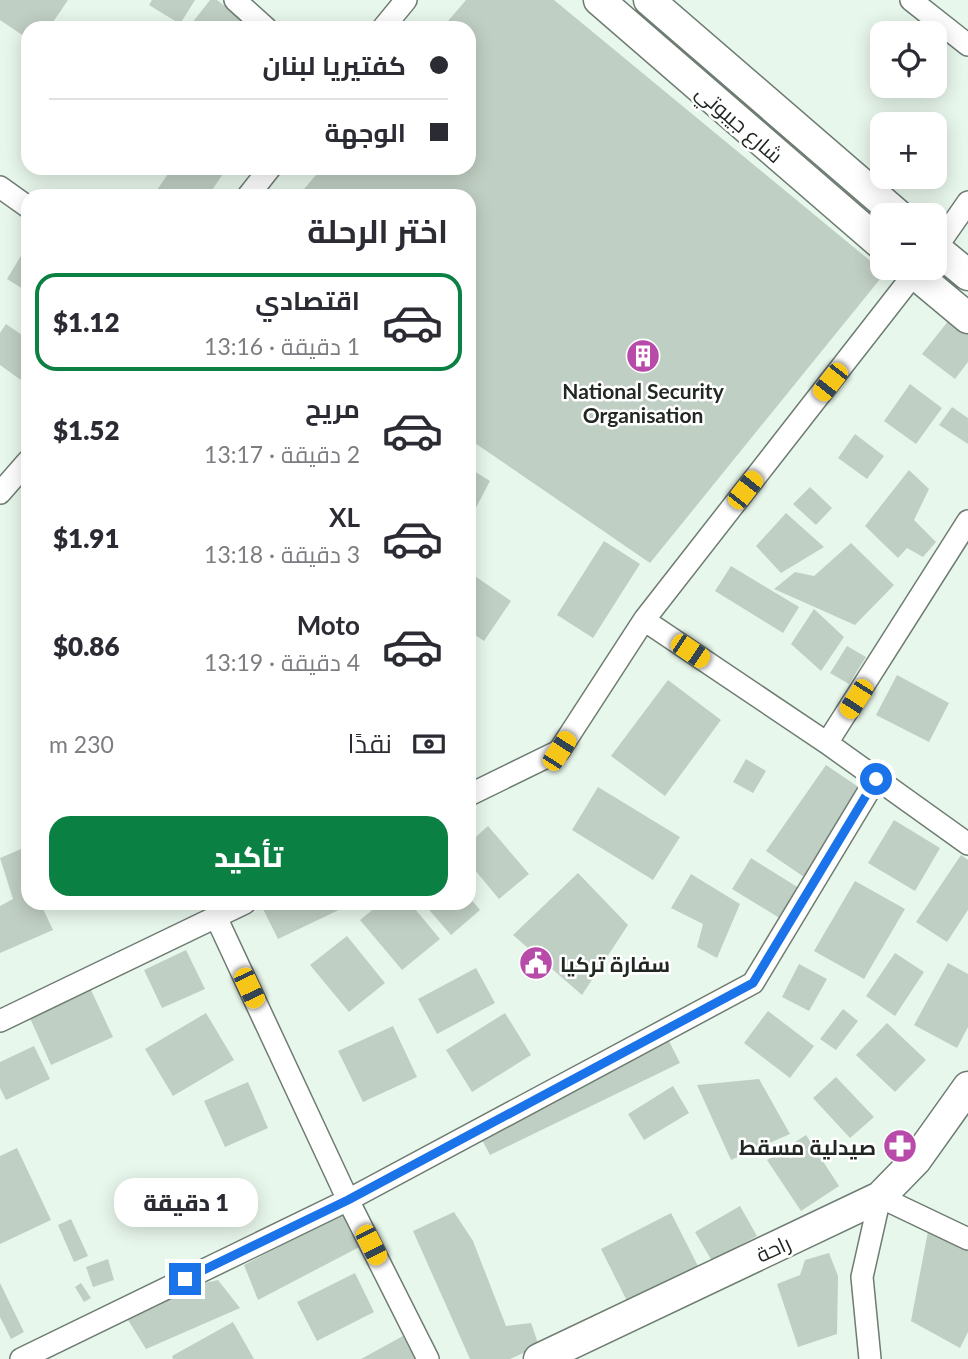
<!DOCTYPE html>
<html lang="ar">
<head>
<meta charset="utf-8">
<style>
  :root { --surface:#fff; --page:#f7f7f7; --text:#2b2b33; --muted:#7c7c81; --line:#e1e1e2; --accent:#0b8043 }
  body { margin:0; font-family:Lato,Cairo,sans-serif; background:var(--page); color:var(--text); direction:rtl; height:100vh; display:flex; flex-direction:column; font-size:26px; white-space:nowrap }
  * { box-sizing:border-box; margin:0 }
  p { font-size:23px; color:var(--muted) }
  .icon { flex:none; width:38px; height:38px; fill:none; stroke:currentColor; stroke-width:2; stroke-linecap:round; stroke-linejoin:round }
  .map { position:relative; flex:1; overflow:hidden; direction:ltr }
  .side { position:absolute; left:21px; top:189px; width:455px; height:721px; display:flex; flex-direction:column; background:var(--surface); border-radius:21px; box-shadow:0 4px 18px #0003; direction:rtl }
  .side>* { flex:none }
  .top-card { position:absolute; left:21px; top:21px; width:455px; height:154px; border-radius:21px; box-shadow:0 4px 18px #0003; direction:rtl; display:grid; align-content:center; height:154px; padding:0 28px; background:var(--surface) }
  .fabs { position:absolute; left:870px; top:21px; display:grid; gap:14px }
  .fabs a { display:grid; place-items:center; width:77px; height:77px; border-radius:14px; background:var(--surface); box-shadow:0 4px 18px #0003; font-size:35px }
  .end { position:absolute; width:32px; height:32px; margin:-16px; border:9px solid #1a73e8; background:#fff; box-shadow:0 0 0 4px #fff }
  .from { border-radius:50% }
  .bubble { position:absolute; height:49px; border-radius:21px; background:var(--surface); box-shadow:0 4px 18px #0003; font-size:23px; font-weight:800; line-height:49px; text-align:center; direction:rtl }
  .car { position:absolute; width:21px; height:42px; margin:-21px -10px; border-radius:9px; box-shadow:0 0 5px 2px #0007; background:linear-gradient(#f5c518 24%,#345 0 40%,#f5c518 0 76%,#345 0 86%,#f5c518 0) }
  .top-card b { display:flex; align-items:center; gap:24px; height:66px; font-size:26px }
  .top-card b+b { border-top:2px solid var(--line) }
  .top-card i { width:18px; height:18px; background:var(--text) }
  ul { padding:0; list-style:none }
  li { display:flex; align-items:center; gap:21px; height:98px; margin:0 14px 10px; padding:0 14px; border:4px solid transparent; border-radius:21px }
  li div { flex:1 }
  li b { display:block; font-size:26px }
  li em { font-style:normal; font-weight:800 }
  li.current { border-color:var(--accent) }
  li>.icon { width:63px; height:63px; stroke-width:1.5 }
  h2 { padding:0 28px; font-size:32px; line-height:84px }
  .pay { display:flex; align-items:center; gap:18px; height:77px; padding:0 28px; font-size:26px }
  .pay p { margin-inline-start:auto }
  .cta { display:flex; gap:14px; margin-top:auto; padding:14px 28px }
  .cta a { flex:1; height:80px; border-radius:21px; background:var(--accent); color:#fff; font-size:28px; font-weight:800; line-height:80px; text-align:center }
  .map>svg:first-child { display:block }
  .building { fill:#c0cfc3 }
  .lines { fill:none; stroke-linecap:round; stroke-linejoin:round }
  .street-casing { stroke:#6e7c72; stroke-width:24 }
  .secondary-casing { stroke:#6e7c72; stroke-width:33 }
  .street { stroke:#fff; stroke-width:21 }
  .secondary { stroke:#fff; stroke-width:30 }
  .route { stroke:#1a73e8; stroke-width:9 }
  .labels { text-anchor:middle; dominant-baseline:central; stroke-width:5; stroke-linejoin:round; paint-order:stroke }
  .street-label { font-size:21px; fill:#212722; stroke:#fff }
  .poi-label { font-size:21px; font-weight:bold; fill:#212722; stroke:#fff }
</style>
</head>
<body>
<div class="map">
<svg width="968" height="1359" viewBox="0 0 968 1359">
  <rect width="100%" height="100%" fill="#e8f7ec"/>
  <path class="building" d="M 0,0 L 68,0 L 49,28 L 28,28 L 28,39 L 0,20 Z
    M 152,0 L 195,0 L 180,24 L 149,5 Z
    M 210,0 L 217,0 L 252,28 L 188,28 Z
    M 466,0 L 554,0 L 885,273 L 650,563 L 469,439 L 469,196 L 298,196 L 322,168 L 469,168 L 469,28 L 442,28 Z
    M 172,168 L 227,168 L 208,196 L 166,196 L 157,190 Z
    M 28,244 L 28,292 L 7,279 Z
    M 953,315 L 968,327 L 968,362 L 955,379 L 922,354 Z
    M 6,324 L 28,339 L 28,385 L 0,365 L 0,333 Z
    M 910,384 L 942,408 L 916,444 L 884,421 Z
    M 952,407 L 968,418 L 968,444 L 939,425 Z
    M 855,434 L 884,456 L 867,479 L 838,458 Z
    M 469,468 L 490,481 L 469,521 Z
    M 909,470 L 929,489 L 914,520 L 936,542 L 923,557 L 907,548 L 898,558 L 865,526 Z
    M 810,487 L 832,508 L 816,525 L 793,504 Z
    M 786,513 L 824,547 L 781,573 L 756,546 Z
    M 604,541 L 640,564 L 593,638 L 557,615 Z
    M 851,543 L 894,585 L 855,625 L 774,589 L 795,572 L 814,576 Z
    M 731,566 L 799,607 L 783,633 L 715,591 Z
    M 469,572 L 511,601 L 484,641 L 469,631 Z
    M 814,609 L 844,637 L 821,671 L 791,644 Z
    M 847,646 L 866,657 L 849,684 L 830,673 Z
    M 897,675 L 949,703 L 929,742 L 876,715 Z
    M 668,680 L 721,720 L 665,796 L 611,756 Z
    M 746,759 L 766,771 L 753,793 L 733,782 Z
    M 826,765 L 863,790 L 804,877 L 766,851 Z
    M 598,787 L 680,837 L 653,880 L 572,830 Z
    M 894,820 L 940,848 L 915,891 L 868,863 Z
    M 488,826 L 529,874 L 499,899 L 469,863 L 469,843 Z
    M 28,846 L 28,903 L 53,903 L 43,909 L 53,930 L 0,953 L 0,906 L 13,899 L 0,858 Z
    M 961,855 L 968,860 L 968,910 L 947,942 L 916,922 Z
    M 751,858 L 799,888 L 781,919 L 732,889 Z
    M 578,873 L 628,925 L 582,995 L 513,935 Z
    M 691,874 L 740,904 L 717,958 L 697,947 L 703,924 L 671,908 Z
    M 855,881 L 905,909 L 864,979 L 814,951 Z
    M 469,897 L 480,910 L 451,935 L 424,904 L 469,903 Z
    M 260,903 L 343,903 L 345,907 L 278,939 Z
    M 381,903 L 410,903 L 440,939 L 402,970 L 360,920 Z
    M 347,936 L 385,983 L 349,1012 L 310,965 Z
    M 186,950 L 205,989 L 162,1008 L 144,970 Z
    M 895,953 L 924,972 L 895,1016 L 866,996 Z
    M 948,963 L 968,974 L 968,1027 L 957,1048 L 914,1025 Z
    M 799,964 L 827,979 L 809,1011 L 782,997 Z
    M 476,968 L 495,1003 L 437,1034 L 418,999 Z
    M 90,988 L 113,1037 L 51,1065 L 29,1016 Z
    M 843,1009 L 858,1021 L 836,1050 L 820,1039 Z
    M 768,1011 L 814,1046 L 790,1078 L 744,1043 Z
    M 206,1013 L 234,1060 L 173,1096 L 145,1049 Z
    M 505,1013 L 531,1055 L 472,1092 L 446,1050 Z
    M 887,1023 L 926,1060 L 895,1092 L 856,1055 Z
    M 393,1026 L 417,1077 L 363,1102 L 338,1051 Z
    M 669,1041 L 680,1063 L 490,1155 L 479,1134 Z
    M 34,1046 L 50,1079 L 6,1100 L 0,1088 L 0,1062 Z
    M 836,1077 L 874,1117 L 850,1138 L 813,1098 Z
    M 759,1079 L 790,1134 L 731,1160 L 697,1085 Z
    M 248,1082 L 268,1128 L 225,1147 L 204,1101 Z
    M 673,1086 L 689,1113 L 644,1140 L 628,1114 Z
    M 806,1135 L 839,1186 L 801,1211 L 767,1160 Z
    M 17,1148 L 51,1220 L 0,1244 L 0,1156 Z
    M 740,1206 L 757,1236 L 712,1261 L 695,1232 Z
    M 351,1209 L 367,1243 L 258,1300 L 244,1265 Z
    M 454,1212 L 473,1241 L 506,1326 L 531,1323 L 539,1346 L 510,1359 L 470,1359 L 413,1231 Z
    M 671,1213 L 698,1266 L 627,1301 L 601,1249 Z
    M 71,1219 L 88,1256 L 74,1262 L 58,1225 Z
    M 929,1226 L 968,1247 L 968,1332 L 960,1348 L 911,1321 Z
    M 829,1253 L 838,1276 L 837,1334 L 798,1347 L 777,1284 L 800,1275 L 805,1260 Z
    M 108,1259 L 114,1280 L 93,1287 L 86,1267 Z
    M 355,1273 L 374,1312 L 317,1341 L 297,1302 Z
    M 218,1280 L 240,1308 L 146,1349 L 128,1320 L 179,1289 Z
    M 0,1283 L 24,1332 L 11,1339 L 0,1317 Z
    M 81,1283 L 91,1298 L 84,1302 L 75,1287 Z
    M 233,1322 L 254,1359 L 173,1359 L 172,1356 Z
    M 403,1336 L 415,1359 L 361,1359 Z"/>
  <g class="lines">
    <g class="street-casing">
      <path id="street" d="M 235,0 L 266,28
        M 911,0 L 968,45
        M 383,28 L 406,0
        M 0,187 L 28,207
        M 248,196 L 270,168
        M 936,248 L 968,202
        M 0,493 L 28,461
        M 644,620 L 827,743 L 968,844
        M 827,743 L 968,521
        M 469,795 L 559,751 L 644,620 L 914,274
        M 216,917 L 348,1200 L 428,1359
        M 0,1021 L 245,903
        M 21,1359 L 348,1200 L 753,983 L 876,779
        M 870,1359 L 862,1277 L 880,1197 L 968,1239"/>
    </g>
    <g class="secondary-casing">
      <path id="secondary" d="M 599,0 L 882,245
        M 649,0 L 898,215
        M 934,247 L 968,275
        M 908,268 L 968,318
        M 539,1359 L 880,1197 L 916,1160 L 968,1087"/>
    </g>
    <use href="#street" class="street"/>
    <use href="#secondary" class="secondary"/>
  </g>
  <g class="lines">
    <path class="route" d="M 185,1279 L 348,1200 L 753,983 L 876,779"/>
  </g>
  <defs>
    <g id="building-disc" transform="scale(1.75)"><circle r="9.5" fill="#b84aa9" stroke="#fff"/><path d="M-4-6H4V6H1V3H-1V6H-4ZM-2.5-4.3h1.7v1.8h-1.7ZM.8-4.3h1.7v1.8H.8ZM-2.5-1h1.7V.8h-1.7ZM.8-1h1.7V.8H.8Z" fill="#fff"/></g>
    <g id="civic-disc" transform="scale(1.75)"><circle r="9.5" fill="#b84aa9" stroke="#fff"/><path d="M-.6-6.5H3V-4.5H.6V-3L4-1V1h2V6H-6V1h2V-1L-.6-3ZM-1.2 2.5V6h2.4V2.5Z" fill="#fff"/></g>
    <g id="pharmacy-disc" transform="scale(1.75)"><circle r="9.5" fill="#b84aa9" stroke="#fff"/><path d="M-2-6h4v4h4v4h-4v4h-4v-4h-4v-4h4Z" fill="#fff"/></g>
  </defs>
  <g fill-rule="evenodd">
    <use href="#building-disc" x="643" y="356"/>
    <use href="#civic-disc" x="536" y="963"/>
    <use href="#pharmacy-disc" x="900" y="1146"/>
  </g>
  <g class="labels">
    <g class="street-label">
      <text transform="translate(740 123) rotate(41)">شارع جيبوتي</text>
      <text transform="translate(773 1248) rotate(-25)">راحة</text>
    </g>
    <g class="poi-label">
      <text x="643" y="390">National Security<tspan x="643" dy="24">Organisation</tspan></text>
      <text x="560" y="963" text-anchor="start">سفارة تركيا</text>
      <text x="876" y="1146" text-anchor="end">صيدلية مسقط</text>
    </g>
  </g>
</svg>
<div class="fabs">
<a><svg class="icon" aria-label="locate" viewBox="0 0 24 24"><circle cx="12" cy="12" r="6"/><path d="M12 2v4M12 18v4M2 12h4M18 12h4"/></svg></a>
<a>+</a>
<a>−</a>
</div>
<i class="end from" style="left:876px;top:779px"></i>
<i class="end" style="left:185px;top:1279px"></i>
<div class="bubble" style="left:114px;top:1178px;width:144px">1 دقيقة</div>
<i class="car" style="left:830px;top:382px;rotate:218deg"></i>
<i class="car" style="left:745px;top:490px;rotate:38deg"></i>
<i class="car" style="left:690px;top:651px;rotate:124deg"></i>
<i class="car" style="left:856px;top:699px;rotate:213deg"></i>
<i class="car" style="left:559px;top:751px;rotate:33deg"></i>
<i class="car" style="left:249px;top:988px;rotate:155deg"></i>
<i class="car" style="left:371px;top:1245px;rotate:153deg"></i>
<div class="top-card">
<b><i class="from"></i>كفتيريا لبنان</b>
<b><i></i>الوجهة</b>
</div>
<section class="side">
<h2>اختر الرحلة</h2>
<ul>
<li class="current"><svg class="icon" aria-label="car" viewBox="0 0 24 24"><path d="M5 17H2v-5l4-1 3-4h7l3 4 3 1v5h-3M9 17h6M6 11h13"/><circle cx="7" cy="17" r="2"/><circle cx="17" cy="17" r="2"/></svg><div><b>اقتصادي</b><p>1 دقيقة · 13:16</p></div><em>$1.12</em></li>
<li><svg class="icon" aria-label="car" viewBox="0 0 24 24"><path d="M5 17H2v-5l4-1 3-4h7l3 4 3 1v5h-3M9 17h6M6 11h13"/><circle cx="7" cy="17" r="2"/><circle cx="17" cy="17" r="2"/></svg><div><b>مريح</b><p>2 دقيقة · 13:17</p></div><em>$1.52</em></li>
<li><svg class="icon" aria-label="car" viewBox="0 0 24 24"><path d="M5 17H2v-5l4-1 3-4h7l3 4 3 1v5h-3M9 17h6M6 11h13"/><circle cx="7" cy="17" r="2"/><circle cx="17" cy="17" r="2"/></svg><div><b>XL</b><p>3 دقيقة · 13:18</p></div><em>$1.91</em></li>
<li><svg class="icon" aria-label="car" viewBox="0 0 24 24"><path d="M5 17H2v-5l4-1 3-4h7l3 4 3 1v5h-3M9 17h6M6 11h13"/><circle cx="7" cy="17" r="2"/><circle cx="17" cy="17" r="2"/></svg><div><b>Moto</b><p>4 دقيقة · 13:19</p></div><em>$0.86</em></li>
</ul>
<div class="pay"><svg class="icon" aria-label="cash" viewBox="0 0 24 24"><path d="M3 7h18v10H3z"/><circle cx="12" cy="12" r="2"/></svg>نقدًا<p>230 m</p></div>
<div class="cta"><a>تأكيد</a></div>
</section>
</div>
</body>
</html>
